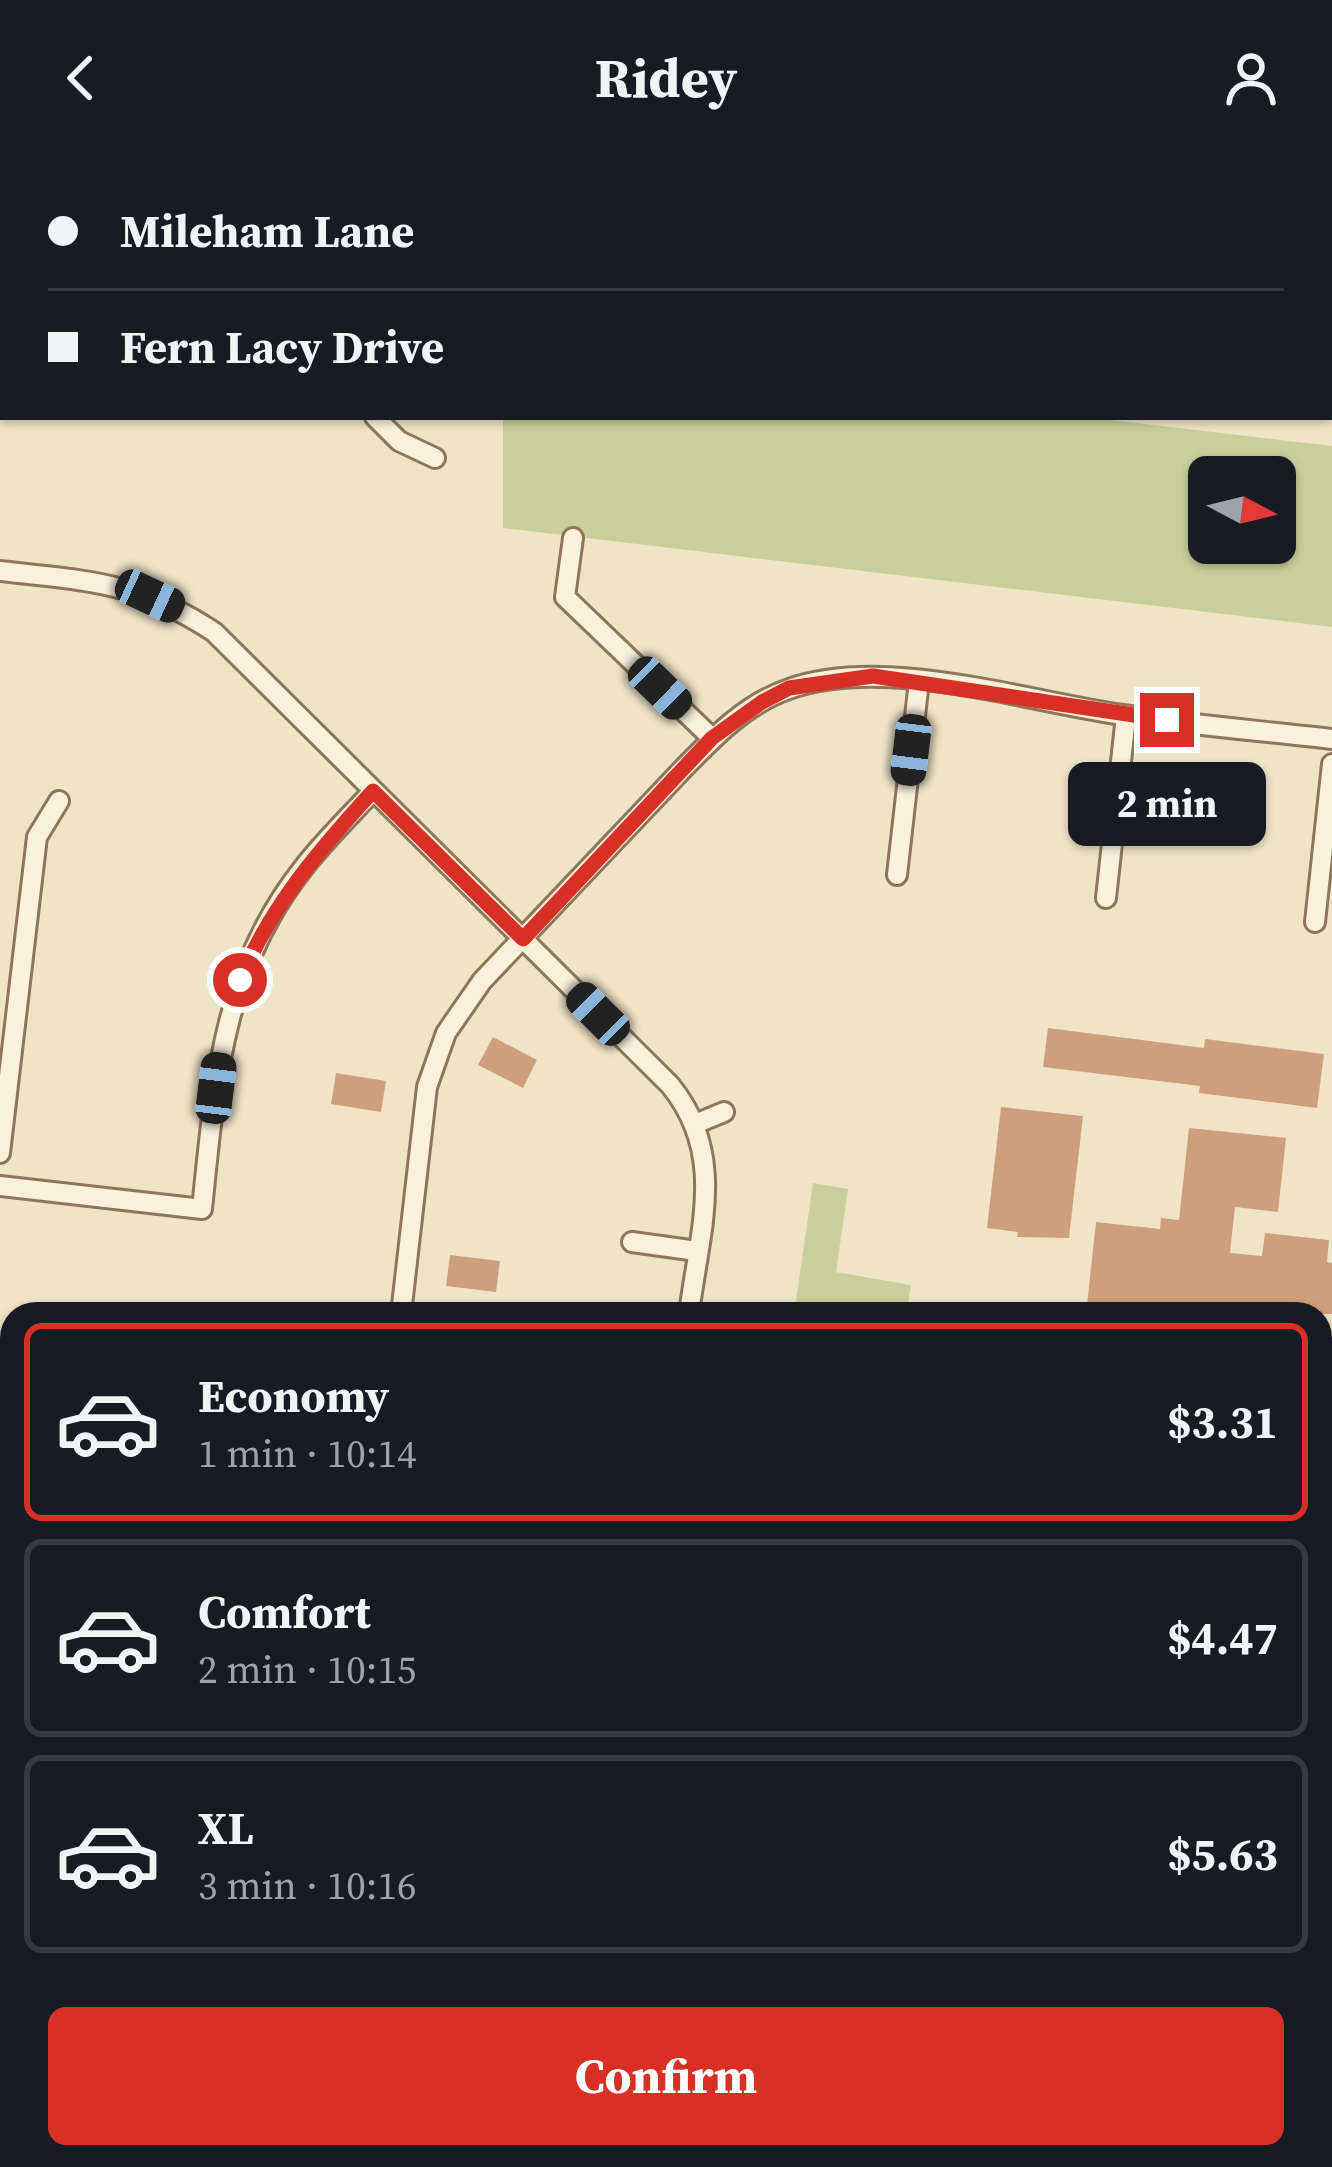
<!DOCTYPE html>
<html lang="en">
<head>
<meta charset="utf-8">
<style>
  :root { --surface:#171b24; --page:#20242c; --text:#f1f3f6; --muted:#9ea1a6; --line:#363941; --accent:#d93025 }
  body { margin:0; font-family:"Source Serif 4",serif; background:var(--page); color:var(--text); height:100vh; display:flex; flex-direction:column; font-size:45px; white-space:nowrap }
  * { box-sizing:border-box; margin:0 }
  p { font-size:39px; color:var(--muted) }
  .icon { flex:none; width:66px; height:66px; fill:none; stroke:currentColor; stroke-width:2; stroke-linecap:round; stroke-linejoin:round }
  .map { position:relative; flex:1; overflow:hidden }
  .side { position:absolute; left:0px; top:1146px; width:1332px; height:867px; display:flex; flex-direction:column; background:var(--surface); border-radius:36px 36px 0 0; box-shadow:0 3px 9px #0004 }
  .side>* { flex:none }
  .hud { position:absolute; left:0px; top:0px; width:1332px; height:264px; box-shadow:0 3px 9px #0004; display:grid; align-content:center; height:264px; padding:0 48px; background:var(--surface) }
  .needle { width:78px; rotate:97deg }
  .tools { position:absolute; left:1188px; top:300px; display:grid; gap:24px }
  .tools a { display:grid; place-items:center; width:108px; height:108px; border-radius:18px; background:var(--surface); box-shadow:0 3px 9px #0004; font-size:60px }
  .end { position:absolute; width:54px; height:54px; margin:-27px; border:15px solid #d93025; background:#fff; box-shadow:0 0 0 6px #fff }
  .from { border-radius:50% }
  .bubble { position:absolute; height:84px; border-radius:18px; background:var(--surface); box-shadow:0 3px 9px #0004; font-size:39px; font-weight:700; line-height:84px; text-align:center }
  .car { position:absolute; width:36px; height:72px; margin:-36px -18px; border-radius:15px; box-shadow:0 0 9px 3px #0007; background:linear-gradient(#222 24%,#8ab4d8 0 40%,#222 0 76%,#8ab4d8 0 86%,#222 0) }
  .hud b { display:flex; align-items:center; gap:42px; height:114px; font-size:45px }
  .hud b+b { border-top:3px solid var(--line) }
  .hud i { width:30px; height:30px; background:var(--text) }
  ul { padding:21px 0 0; list-style:none }
  li { display:flex; align-items:center; gap:36px; height:198px; margin:0 24px 18px; padding:0 24px; border:6px solid var(--line); border-radius:18px }
  li div { flex:1 }
  li b { display:block; font-size:45px }
  li em { font-style:normal; font-weight:700 }
  li.current { border-color:var(--accent) }
  li>.icon { width:108px; height:108px; stroke-width:1.5 }
  .cta { display:flex; gap:24px; margin-top:auto; padding:24px 48px }
  .cta a { flex:1; height:138px; border-radius:18px; background:var(--accent); color:#fff; font-size:48px; font-weight:700; line-height:138px; text-align:center }
  header { display:flex; justify-content:space-between; align-items:center; height:156px; padding:0 48px; background:var(--surface); font-size:54px; font-weight:700 }
  .map>svg:first-child { display:block }
  .green { fill:#c9cf9b; fill-rule:evenodd }
  .water { fill:#a9c4bc; stroke:#6f938a; stroke-width:3 }
  .lines { fill:none; stroke-linecap:round; stroke-linejoin:round }
  .stream { stroke:#6f938a; stroke-width:4.5 }
  .building { fill:#cf9f7d }
  .service-casing { stroke:#8d765c; stroke-width:15 }
  .minor-casing { stroke:#8d765c; stroke-width:24 }
  .service { stroke:#faf1dc; stroke-width:9 }
  .minor { stroke:#faf1dc; stroke-width:18 }
  .route { stroke:#d93025; stroke-width:15 }
</style>
</head>
<body>
<header><svg class="icon" aria-label="back" viewBox="0 0 24 24"><path d="M15 5l-7 7 7 7"/></svg>Ridey<svg class="icon" aria-label="person" viewBox="0 0 24 24"><circle cx="12" cy="8" r="4"/><path d="M4 21q1-7 8-7t8 7"/></svg></header>
<div class="map">
<svg width="1332" height="2011" viewBox="0 0 1332 2011">
  <rect width="100%" height="100%" fill="#f0e4c8"/>
  <path class="green" d="M 503,261 L 1085,261 L 1332,290 L 1332,471 L 503,372 ZM 1209,321 L 1275,321 L 1275,387 L 1209,387 Z
    M 813,1027 L 848,1033 L 836,1116 L 911,1129 L 906,1158 L 794,1158 Z
    M 1320,1513 L 1332,1514 L 1332,1794 L 1320,1798 Z
    M 0,1666 L 12,1667 L 12,1755 L 0,1875 Z
    M 12,1939 L 12,2001 L 844,2001 L 836,2011 L 4,2011 Z"/>
  <path class="water" d="M 1332,1280 L 1332,1475 L 1320,1473 L 1320,1282 Z"/>
  <g class="lines">
    <path class="stream" d="M 1320,1764 L 1332,1765
      M 789,2011 L 798,2001"/>
  </g>
  <path class="building" d="M 1048,872 L 1204,892 L 1205,883 L 1324,898 L 1317,952 L 1199,937 L 1200,930 L 1043,911 Z
    M 493,881 L 537,904 L 523,932 L 478,909 Z
    M 336,917 L 386,925 L 381,956 L 331,948 Z
    M 1001,951 L 1083,960 L 1069,1082 L 1017,1081 L 1018,1076 L 987,1072 Z
    M 1189,972 L 1286,982 L 1278,1056 L 1235,1051 L 1230,1097 L 1262,1100 L 1265,1077 L 1329,1084 L 1327,1106 L 1332,1107 L 1332,1158 L 1086,1158 L 1096,1066 L 1160,1073 L 1161,1062 L 1179,1064 Z
    M 450,1099 L 500,1105 L 496,1136 L 446,1130 Z"/>
  <g class="lines">
    <g class="service-casing">
      <path id="service" d="M 0,1933 L 12,1833"/>
    </g>
    <g class="minor-casing">
      <path id="minor" d="M 623,3 L 623,0
        M 0,114 L 3,112
        M 0,203 L 3,204
        M 375,261 L 399,285 L 435,302
        M 573,382 L 565,441 L 712,582
        M 0,415 C 89,425 136,425 214,476 L 670,929 C 728,1000 699,1075 689,1158
        M 897,719 L 919,525
        M 1106,742 L 1126,560
        M 1315,766 L 1332,608
        M 695,968 L 724,956
        M 0,997 L 37,681 L 59,645
        M 0,1030 L 202,1053 C 215,928 222,814 304,711 C 325,684 350,660 373,635
        M 632,1086 L 697,1095
        M 401,1158 L 427,931 L 446,877 L 482,825 L 681,615 C 712,583 745,548 789,533 C 884,499 1025,545 1123,559 C 1192,569 1262,575 1332,583
        M 0,1234 L 12,1236"/>
    </g>
    <use href="#service" class="service"/>
    <use href="#minor" class="minor"/>
  </g>
  <g class="lines">
    <path class="route" d="M 240,824 C 271,750 319,694 373,635 L 523,783 L 712,582 L 762,546 L 789,532 L 873,520 L 1167,564"/>
  </g>
</svg>
<div class="tools">
<a><svg class="needle" viewBox="-14 -14 28 28"><path d="M0-13l5 13h-10z" fill="#e53935"/><path d="M0 13l5-13h-10z" fill="#9ea1a6"/></svg></a>
</div>
<i class="end from" style="left:240px;top:824px"></i>
<i class="end" style="left:1167px;top:564px"></i>
<div class="bubble" style="left:1068px;top:606px;width:198px">2 min</div>
<i class="car" style="left:150px;top:440px;rotate:115deg"></i>
<i class="car" style="left:660px;top:532px;rotate:134deg"></i>
<i class="car" style="left:911px;top:594px;rotate:187deg"></i>
<i class="car" style="left:598px;top:858px;rotate:315deg"></i>
<i class="car" style="left:216px;top:932px;rotate:7deg"></i>
<div class="hud">
<b><i class="from"></i>Mileham Lane</b>
<b><i></i>Fern Lacy Drive</b>
</div>
<section class="side">
<ul>
<li class="current"><svg class="icon" aria-label="car" viewBox="0 0 24 24"><path d="M5 17H2v-5l4-1 3-4h7l3 4 3 1v5h-3M9 17h6M6 11h13"/><circle cx="7" cy="17" r="2"/><circle cx="17" cy="17" r="2"/></svg><div><b>Economy</b><p>1 min · 10:14</p></div><em>$3.31</em></li>
<li><svg class="icon" aria-label="car" viewBox="0 0 24 24"><path d="M5 17H2v-5l4-1 3-4h7l3 4 3 1v5h-3M9 17h6M6 11h13"/><circle cx="7" cy="17" r="2"/><circle cx="17" cy="17" r="2"/></svg><div><b>Comfort</b><p>2 min · 10:15</p></div><em>$4.47</em></li>
<li><svg class="icon" aria-label="car" viewBox="0 0 24 24"><path d="M5 17H2v-5l4-1 3-4h7l3 4 3 1v5h-3M9 17h6M6 11h13"/><circle cx="7" cy="17" r="2"/><circle cx="17" cy="17" r="2"/></svg><div><b>XL</b><p>3 min · 10:16</p></div><em>$5.63</em></li>
</ul>
<div class="cta"><a>Confirm</a></div>
</section>
</div>
</body>
</html>
